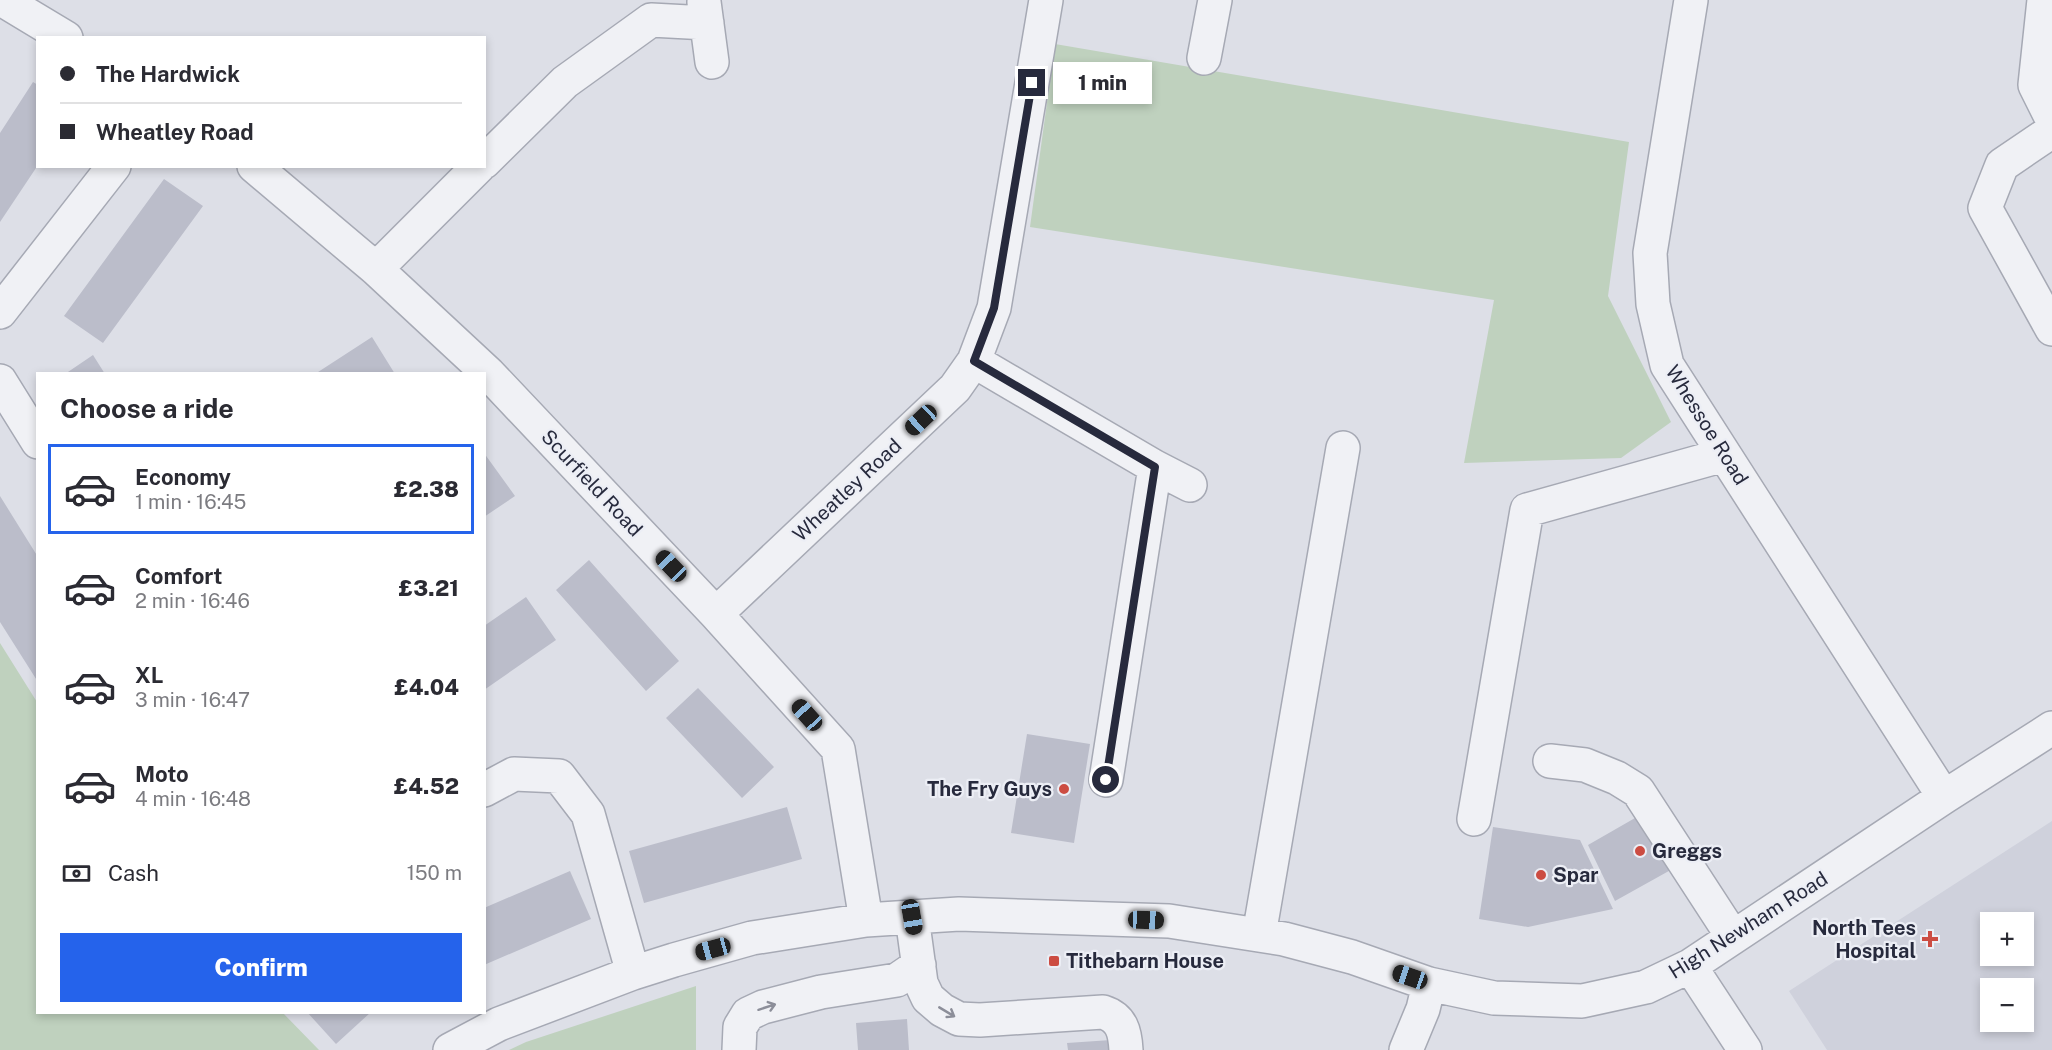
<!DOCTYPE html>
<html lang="en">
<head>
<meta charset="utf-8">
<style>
  :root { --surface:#fff; --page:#f2f2f3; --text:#2b2b33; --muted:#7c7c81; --line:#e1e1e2; --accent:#2563eb }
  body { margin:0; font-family:"Public Sans",sans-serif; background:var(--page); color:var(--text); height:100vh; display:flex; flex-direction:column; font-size:22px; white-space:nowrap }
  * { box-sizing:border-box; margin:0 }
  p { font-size:20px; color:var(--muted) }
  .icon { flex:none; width:33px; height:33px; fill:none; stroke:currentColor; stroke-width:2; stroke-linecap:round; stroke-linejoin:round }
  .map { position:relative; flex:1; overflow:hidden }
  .side { position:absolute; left:36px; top:372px; width:450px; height:642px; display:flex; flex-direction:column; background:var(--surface); border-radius:0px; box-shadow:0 3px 9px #0003 }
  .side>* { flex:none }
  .top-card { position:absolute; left:36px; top:36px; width:450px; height:132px; border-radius:0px; box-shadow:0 3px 9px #0003; display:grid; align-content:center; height:132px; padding:0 24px; background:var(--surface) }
  .fabs { position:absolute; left:1980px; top:912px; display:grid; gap:12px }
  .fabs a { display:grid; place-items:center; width:54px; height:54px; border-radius:0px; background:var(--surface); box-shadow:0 3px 9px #0003; font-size:30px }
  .end { position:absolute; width:27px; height:27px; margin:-14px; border:8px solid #272a3d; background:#fff; box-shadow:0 0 0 3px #fff }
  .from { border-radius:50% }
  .bubble { position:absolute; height:42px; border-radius:0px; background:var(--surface); box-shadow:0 3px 9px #0003; font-size:20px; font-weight:800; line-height:42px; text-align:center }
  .car { position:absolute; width:18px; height:36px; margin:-18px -9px; border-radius:8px; box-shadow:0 0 4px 2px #0007; background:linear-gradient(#222 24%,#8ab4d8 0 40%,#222 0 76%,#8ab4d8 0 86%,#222 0) }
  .top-card b { display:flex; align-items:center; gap:21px; height:57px; font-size:22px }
  .top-card b+b { border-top:2px solid var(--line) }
  .top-card i { width:15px; height:15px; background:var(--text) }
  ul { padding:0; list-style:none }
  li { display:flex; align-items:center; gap:18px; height:90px; margin:0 12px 9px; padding:0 12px; border:3px solid transparent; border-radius:0px }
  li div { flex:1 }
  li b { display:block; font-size:22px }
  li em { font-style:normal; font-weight:800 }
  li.selected { border-color:var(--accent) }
  li>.icon { width:54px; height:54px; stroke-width:1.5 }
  h2 { padding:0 24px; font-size:27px; line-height:72px }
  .pay { display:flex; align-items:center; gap:15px; height:66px; padding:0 24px; font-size:22px }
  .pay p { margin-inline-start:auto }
  .button { display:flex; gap:12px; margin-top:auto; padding:12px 24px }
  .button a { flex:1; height:69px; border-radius:0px; background:var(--accent); color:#fff; font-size:24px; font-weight:800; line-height:69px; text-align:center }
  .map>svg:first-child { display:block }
  .built { fill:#cfd1dc; fill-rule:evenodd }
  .green { fill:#bfd1be }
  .building { fill:#bbbdca }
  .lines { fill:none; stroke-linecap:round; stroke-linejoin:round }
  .minor-casing { stroke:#a6a9b4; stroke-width:36 }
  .minor { stroke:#f0f1f5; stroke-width:33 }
  .oneway { stroke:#8c8e99 }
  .route { stroke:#272a3d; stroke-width:8 }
  .poi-dot { fill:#cc4c42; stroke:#eceef5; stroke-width:2 }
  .labels { text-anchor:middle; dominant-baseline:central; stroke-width:4.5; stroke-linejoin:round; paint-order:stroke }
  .street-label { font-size:20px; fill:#272a3d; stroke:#eceef5 }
  .poi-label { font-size:20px; font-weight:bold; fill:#272a3d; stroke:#eceef5; text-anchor:start }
</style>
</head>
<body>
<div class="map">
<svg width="2052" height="1050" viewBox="0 0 2052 1050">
  <rect width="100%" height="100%" fill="#dddfe7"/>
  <path class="built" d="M 2052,821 L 2052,1050 L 1827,1050 L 1789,991 ZM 1990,922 L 2024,922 L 2024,956 L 1990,956 ZM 1990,988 L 2024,988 L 2024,1022 L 1990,1022 Z"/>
  <path class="green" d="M 1055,44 L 1629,142 L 1608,296 L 1671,422 L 1621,458 L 1464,463 L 1494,300 L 1030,227 Z
    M 0,643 L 37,702 L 38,1012 L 283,1013 L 319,1050 L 0,1050 Z
    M 696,986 L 696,1050 L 509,1050 L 526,1042 Z"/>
  <path class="building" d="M 33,82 L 38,85 L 38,165 L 0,222 L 0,133 Z
    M 164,179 L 203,206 L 103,343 L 64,316 Z
    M 372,337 L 395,374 L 315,374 Z
    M 93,355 L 105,374 L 65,374 Z
    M 484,453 L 515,496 L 484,517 Z
    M 0,496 L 38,557 L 38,682 L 0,622 Z
    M 589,560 L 679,661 L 646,691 L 556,590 Z
    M 526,597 L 556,640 L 484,690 L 484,626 Z
    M 698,688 L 774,767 L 742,798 L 666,718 Z
    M 1027,734 L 1090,744 L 1074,843 L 1011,833 Z
    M 787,807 L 802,859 L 644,903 L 629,851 Z
    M 1642,814 L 1676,867 L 1615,901 L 1588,845 Z
    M 1493,827 L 1580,840 L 1613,909 L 1528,927 L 1479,919 Z
    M 570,871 L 591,919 L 484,965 L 484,908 Z
    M 307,1012 L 371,1012 L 336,1044 Z
    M 907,1019 L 909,1050 L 858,1050 L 856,1023 Z
    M 1111,1040 L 1112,1050 L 1068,1050 L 1067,1043 Z"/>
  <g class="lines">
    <g class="minor-casing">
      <path id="minor" d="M 3,0 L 66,38
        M 1691,0 L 1650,253 L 1653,304 L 1667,365 L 1944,797
        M 2044,0 L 2035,85 L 2052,119
        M 704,2 L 712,62
        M 1204,58 L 1215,0
        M 2052,131 L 2002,165 L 1985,208 L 2052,329
        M 484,162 L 565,82 L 651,20 L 707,23
        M 254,166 L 376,269 L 489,374 L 716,614 L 838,749 L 866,920
        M 376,269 L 479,166
        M 0,312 L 114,166
        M 974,361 L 1155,467 L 1190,485
        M 0,381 L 38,442
        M 716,614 L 955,388 L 974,361 L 994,308 L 1046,0
        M 1550,761 L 1585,765 L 1617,778 L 1638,791 L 1733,937
        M 1106,780 L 1155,467
        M 484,790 L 514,774 L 559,776 L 588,814 L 633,973
        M 1474,819 L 1527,510 L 1724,455
        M 912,917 L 921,983 L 928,998 L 942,1010 L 959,1019 L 980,1020 L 1103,1012 C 1122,1018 1125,1032 1126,1050
        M 1259,935 L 1343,448
        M 1690,966 L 1745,1050
        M 450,1050 L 499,1024 L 633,973 L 674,960 L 752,938 L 866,920 L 912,917 L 959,914 L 1169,921 L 1284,939 L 1352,957 L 1429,984 L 1494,998 L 1582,1001 L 1646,987 L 1690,966 L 1944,797 L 2052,728
        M 739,1050 L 740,1027 L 748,1014 L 763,1007 L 821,992 L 897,980 L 919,965
        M 1406,1050 L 1423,1009 L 1429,984"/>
    </g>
    <use href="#minor" class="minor"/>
  </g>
  <defs><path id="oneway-shaft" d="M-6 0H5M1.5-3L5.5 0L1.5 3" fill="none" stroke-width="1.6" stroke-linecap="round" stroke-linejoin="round" transform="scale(1.5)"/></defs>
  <g class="oneway">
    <use href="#oneway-shaft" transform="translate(767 1007) rotate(-18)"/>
    <use href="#oneway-shaft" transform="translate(947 1012) rotate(31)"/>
  </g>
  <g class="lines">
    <path class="route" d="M 1032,83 L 994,308 L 974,361 L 1155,467 L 1106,780"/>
  </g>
  <g class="poi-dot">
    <circle cx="1064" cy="789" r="6"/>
    <circle cx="1640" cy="851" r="6"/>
    <circle cx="1541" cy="875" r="6"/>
    <path d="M1927 930h6v6h6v6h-6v6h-6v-6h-6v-6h6z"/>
    <rect x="1048" y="955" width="12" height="12" rx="3"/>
  </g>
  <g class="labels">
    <g class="street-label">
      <text transform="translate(1707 425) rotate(58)">Whessoe Road</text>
      <text transform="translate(592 483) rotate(47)">Scurfield Road</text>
      <text transform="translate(847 490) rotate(-43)">Wheatley Road</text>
      <text transform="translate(1748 925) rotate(-32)">High Newham Road</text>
    </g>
    <g class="poi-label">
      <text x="1052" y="789" text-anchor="end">The Fry Guys</text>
      <text x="1652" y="851">Greggs</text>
      <text x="1553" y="875">Spar</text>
      <text x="1916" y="928" text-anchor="end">North Tees<tspan x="1916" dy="23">Hospital</tspan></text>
      <text x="1066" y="961">Tithebarn House</text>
    </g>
  </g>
</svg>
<div class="fabs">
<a>+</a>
<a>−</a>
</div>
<i class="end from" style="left:1106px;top:780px"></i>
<i class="end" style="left:1032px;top:83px"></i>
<div class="bubble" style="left:1053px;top:62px;width:99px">1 min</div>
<i class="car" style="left:921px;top:420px;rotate:227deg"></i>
<i class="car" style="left:671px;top:566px;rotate:316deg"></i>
<i class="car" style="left:807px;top:715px;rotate:318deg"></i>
<i class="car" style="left:912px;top:917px;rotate:170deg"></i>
<i class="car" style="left:1146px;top:920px;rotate:92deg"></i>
<i class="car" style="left:713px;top:949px;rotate:255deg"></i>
<i class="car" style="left:1410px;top:977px;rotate:289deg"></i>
<div class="top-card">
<b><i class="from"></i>The Hardwick</b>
<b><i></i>Wheatley Road</b>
</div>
<section class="side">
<h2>Choose a ride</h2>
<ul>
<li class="selected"><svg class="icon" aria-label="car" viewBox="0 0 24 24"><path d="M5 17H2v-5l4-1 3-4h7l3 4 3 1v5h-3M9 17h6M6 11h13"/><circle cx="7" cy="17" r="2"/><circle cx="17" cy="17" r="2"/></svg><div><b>Economy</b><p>1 min · 16:45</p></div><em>£2.38</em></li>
<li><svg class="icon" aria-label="car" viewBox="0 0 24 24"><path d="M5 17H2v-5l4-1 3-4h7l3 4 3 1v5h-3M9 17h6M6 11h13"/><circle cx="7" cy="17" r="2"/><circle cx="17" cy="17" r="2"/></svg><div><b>Comfort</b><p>2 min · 16:46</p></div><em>£3.21</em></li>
<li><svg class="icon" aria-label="car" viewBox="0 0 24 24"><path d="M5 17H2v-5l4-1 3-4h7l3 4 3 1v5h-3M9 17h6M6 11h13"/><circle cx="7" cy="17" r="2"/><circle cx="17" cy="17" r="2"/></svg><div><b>XL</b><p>3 min · 16:47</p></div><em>£4.04</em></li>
<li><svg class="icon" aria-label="car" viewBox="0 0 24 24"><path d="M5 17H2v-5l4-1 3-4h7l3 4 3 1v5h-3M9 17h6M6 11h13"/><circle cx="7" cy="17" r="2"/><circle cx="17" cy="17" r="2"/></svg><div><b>Moto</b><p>4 min · 16:48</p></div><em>£4.52</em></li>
</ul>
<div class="pay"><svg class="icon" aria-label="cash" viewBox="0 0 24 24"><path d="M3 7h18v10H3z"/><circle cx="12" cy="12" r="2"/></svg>Cash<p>150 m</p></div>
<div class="button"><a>Confirm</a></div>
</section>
</div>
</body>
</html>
